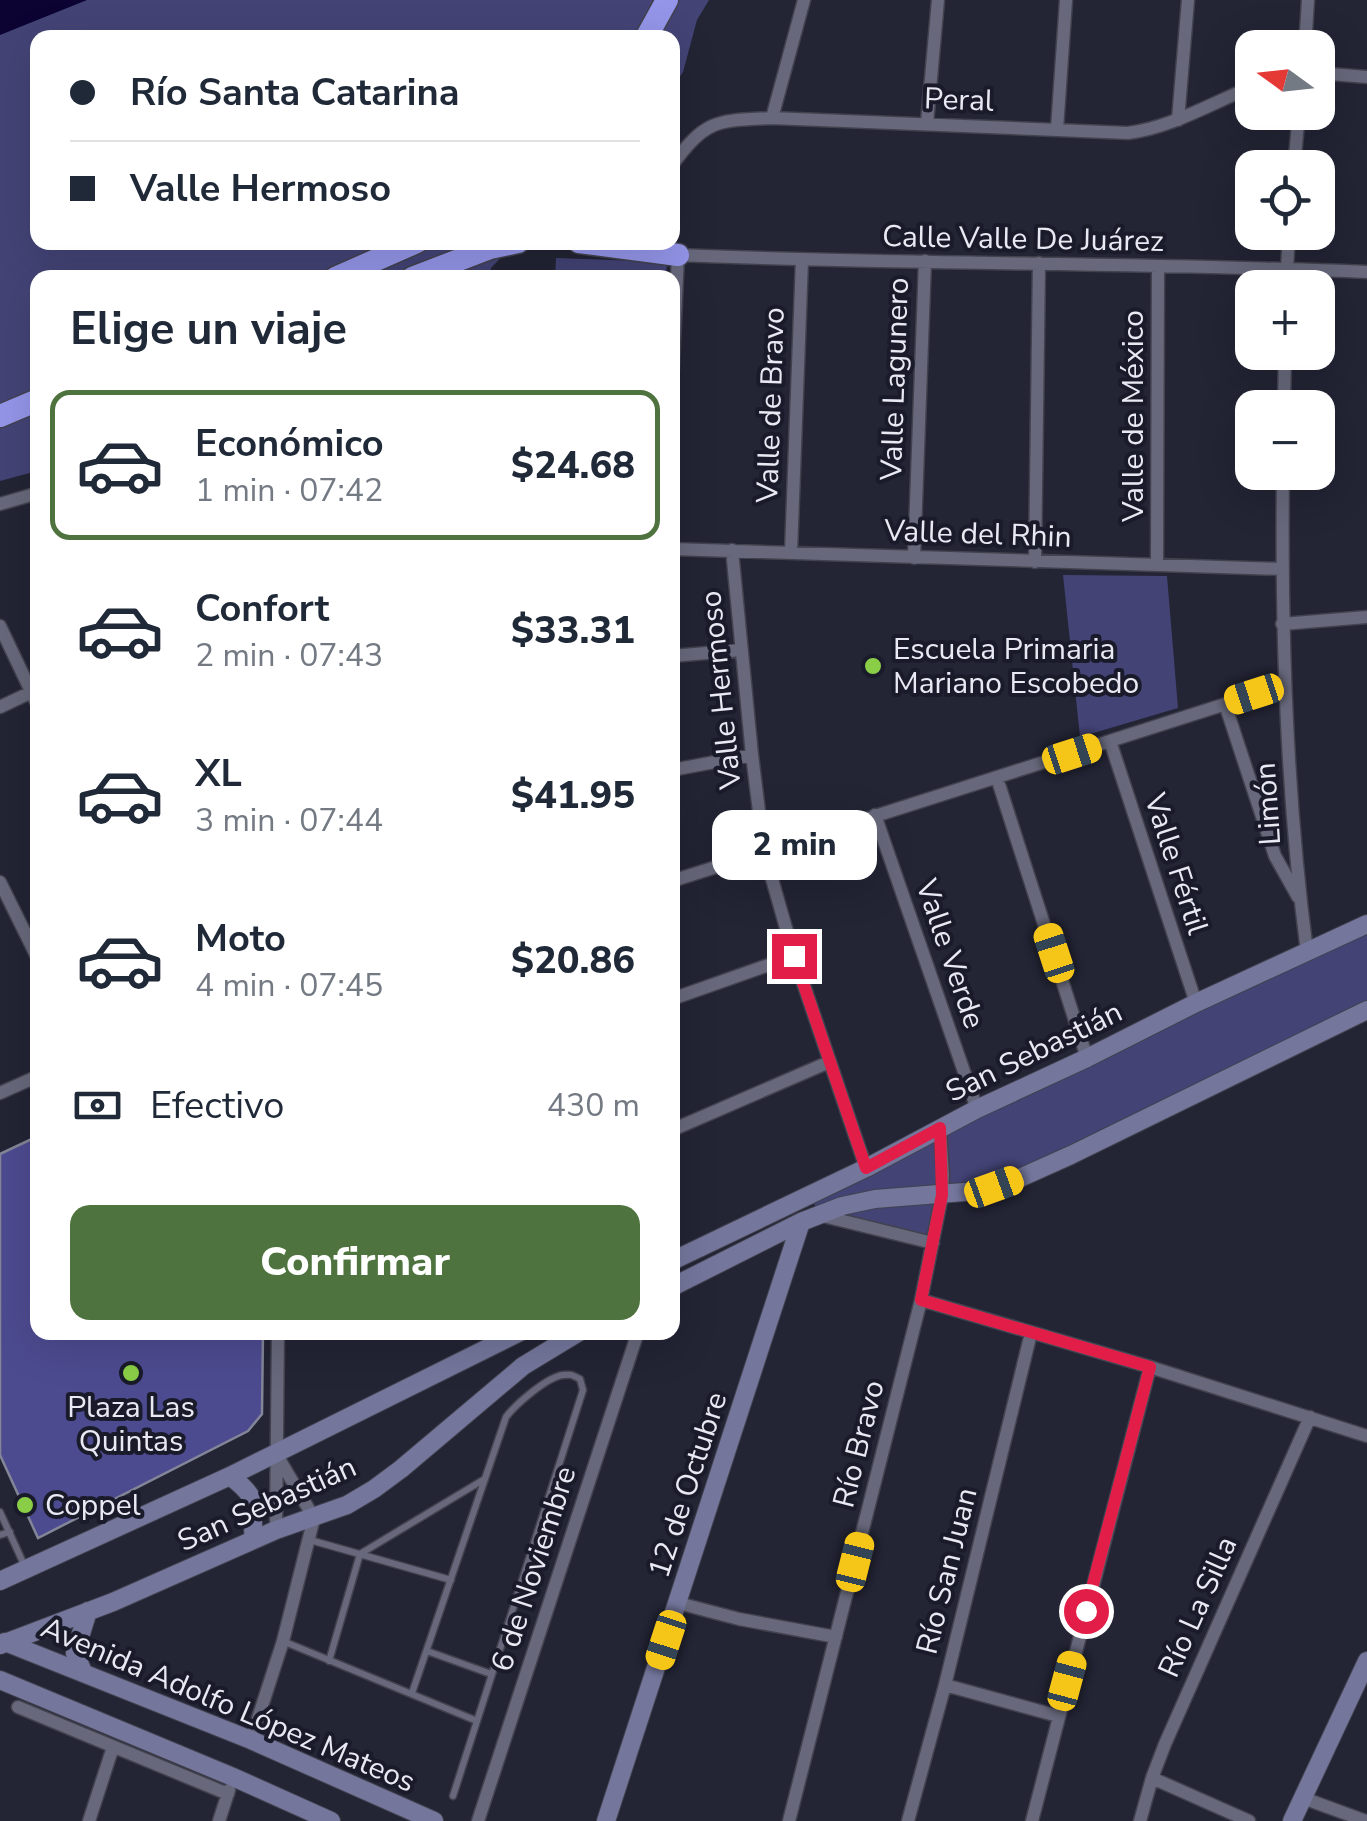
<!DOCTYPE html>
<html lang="es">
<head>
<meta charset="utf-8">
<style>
  :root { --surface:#fff; --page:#f2f2f3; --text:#1f2937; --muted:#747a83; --line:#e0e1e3; --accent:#4f733e }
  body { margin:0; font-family:"Nunito Sans",sans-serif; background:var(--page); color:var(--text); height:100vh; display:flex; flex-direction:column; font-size:38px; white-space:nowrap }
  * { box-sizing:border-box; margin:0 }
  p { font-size:32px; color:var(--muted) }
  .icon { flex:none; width:55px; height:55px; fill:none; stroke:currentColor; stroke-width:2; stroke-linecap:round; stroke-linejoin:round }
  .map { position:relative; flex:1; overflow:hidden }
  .side { position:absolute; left:30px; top:270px; width:650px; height:1070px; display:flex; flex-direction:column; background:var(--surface); border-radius:20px; box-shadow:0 10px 40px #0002 }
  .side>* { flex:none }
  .guide { position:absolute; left:30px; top:30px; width:650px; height:220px; border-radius:20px; box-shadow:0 10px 40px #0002; display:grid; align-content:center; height:220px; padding:0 40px; background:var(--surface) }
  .needle { width:65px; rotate:285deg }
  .controls { position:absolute; left:1235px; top:30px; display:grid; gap:20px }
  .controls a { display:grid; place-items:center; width:100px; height:100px; border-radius:20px; background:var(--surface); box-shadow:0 10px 40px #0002; font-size:50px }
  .end { position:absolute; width:45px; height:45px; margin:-22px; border:12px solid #e11d48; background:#fff; box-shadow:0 0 0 5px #fff }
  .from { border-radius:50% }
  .bubble { position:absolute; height:70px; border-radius:20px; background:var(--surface); box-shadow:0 10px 40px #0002; font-size:32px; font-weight:800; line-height:70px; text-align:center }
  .car { position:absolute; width:30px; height:60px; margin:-30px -15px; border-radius:12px; box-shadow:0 0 8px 2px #0007; background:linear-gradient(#f5c518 24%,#345 0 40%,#f5c518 0 76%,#345 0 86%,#f5c518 0) }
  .guide b { display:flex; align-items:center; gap:35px; height:95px; font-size:38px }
  .guide b+b { border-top:2px solid var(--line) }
  .guide i { width:25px; height:25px; background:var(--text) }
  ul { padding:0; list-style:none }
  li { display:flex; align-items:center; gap:30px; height:150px; margin:0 20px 15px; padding:0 20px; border:5px solid transparent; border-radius:20px }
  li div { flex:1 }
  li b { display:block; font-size:38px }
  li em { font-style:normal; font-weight:800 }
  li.current { border-color:var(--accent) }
  li>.icon { width:90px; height:90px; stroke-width:1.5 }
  h2 { padding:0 40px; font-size:45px; line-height:120px }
  .pay { display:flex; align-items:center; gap:25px; height:110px; padding:0 40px; font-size:38px }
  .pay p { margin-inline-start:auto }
  .primary-button { display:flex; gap:20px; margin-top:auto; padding:20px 40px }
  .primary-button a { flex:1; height:115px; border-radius:20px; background:var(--accent); color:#fff; font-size:40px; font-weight:800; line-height:115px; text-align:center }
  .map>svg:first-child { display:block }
  .green { fill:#434376 }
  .water { fill:#0c0332 }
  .building { fill:#4d4b90; stroke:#838598; stroke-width:2.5 }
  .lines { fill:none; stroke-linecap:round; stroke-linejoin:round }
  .lane-casing { stroke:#42424f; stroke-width:9 }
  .street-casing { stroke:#42424f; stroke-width:15 }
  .secondary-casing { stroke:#42424f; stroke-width:20 }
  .highway-casing { stroke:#42424f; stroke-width:25 }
  .lane { stroke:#67687b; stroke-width:6 }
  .street { stroke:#67687b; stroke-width:12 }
  .secondary { stroke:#74769c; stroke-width:18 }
  .highway { stroke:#9495e8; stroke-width:22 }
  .route { stroke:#e11d48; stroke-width:12 }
  .poi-dot { fill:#8ace47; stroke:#1a1b2a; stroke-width:4 }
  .labels { text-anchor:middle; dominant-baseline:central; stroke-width:8; stroke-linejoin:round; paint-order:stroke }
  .street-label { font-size:30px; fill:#e9e9f4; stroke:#1a1b2a }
  .poi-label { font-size:30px; fill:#e9e9f4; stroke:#1a1b2a; text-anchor:start }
</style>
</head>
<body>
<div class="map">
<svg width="1367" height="1821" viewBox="0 0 1367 1821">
  <rect width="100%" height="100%" fill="#232434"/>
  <path class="green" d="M 0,0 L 709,0 L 697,20 L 683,72 L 673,87 L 672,38 L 38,38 L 38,242 L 515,243 L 491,268 L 489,277 L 38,278 L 37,471 L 0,481 Z
    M 556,258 L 667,262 L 666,277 L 555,278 Z
    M 1063,575 L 1167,576 L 1178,708 L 1080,737 Z
    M 1367,924 L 1367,1010 L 1036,1171 L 942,1195 L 933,1243 L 818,1215 L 811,1194 Z"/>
  <path class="water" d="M 0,0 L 87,0 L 0,35 Z"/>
  <path class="building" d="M 38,1136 L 38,1332 L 263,1332 L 262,1414 L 248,1431 L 38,1538 L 0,1455 L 0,1154 Z"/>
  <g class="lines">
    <g class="lane-casing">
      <path id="lane" d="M 0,1512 L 26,1569
        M 0,1535 L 10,1532
        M 310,1540 L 451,1580
        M 285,1642 L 477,1721
        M 427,1651 L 491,1674
        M 329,1661 L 360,1554 L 483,1480
        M 412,1693 L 506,1417 C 516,1404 547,1377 563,1375 C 572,1374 572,1375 580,1379 L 583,1390 L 453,1796"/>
    </g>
    <g class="street-casing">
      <path id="street" d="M 1305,48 L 1308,0
        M 1318,73 L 1367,77
        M 772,118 L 804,0
        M 1178,120 L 1188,0
        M 927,123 L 938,0
        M 1057,129 L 1066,0
        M 672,165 C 707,118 717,121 772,118 L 1128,133 C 1173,127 1211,103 1252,87
        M 1294,168 L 1299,112
        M 1286,288 L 1289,232
        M 672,385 L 678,255 C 908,265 1138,262 1367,272
        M 1284,408 L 1285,352
        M 1283,472 C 1281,632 1286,793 1307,952
        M 0,504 L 38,493
        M 672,549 L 1282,569
        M 732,550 L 752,755 L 764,851 L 794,956 L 866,1168
        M 791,552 L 802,260
        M 914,558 L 925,261
        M 1035,562 L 1039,263
        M 1157,565 L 1158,267
        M 1282,624 L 1367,617
        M 0,626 L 38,706
        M 672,656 L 741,650
        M 1225,704 L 1275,856 L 1298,897
        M 0,707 L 38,689
        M 1110,741 L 1196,1003
        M 672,770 L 752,755
        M 997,778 L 1087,1058
        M 875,815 L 977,1109
        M 672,881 L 1285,685
        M 0,882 L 38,959
        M 672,999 L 794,956
        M 0,1093 L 38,1076
        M 672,1130 L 829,1062
        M 819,1215 L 933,1243
        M 921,1300 L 1150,1367 L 1367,1436
        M 276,1530 L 278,1332
        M 678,1603 L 739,1619 L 836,1637
        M 945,1685 L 1058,1716
        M 18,1707 L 228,1794
        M 251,1740 L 283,1641 L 314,1518 L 275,1452
        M 1152,1778 L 1249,1821
        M 1303,1798 L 1366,1821
        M 89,1821 L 113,1747
        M 219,1821 L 229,1790
        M 478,1821 L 638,1332
        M 789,1821 L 921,1300 L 942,1195 L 943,1175 L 940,1128
        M 908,1821 L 945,1685 L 1031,1333
        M 1032,1821 L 1150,1367
        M 1140,1821 L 1152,1778 L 1165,1744 L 1310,1417"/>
    </g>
    <g class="secondary-casing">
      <path id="secondary" d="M 672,1261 L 866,1168 L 977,1109 L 1087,1058 L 1196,1003 L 1367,924
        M 672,1287 L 801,1222 L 842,1206 L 875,1199 L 977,1191 L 1013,1181 L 1071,1155 L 1367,1010
        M 230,1476 C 264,1502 249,1503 254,1539
        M 0,1581 L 230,1476 L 520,1332
        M 5,1642 L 251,1740 L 434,1821
        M 0,1645 L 113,1602 L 276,1530 L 347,1505 L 374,1489 L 401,1469 L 523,1366 L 579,1332
        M 83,1672 L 75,1653 L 88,1611
        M 0,1680 L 233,1777 L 331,1821
        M 606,1821 L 801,1222
        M 1292,1821 L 1367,1661"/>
    </g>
    <g class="highway-casing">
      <path id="highway" d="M 646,38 L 667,0
        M 579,242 L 678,255
        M 335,278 L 417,242
        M 412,278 L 490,248 L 518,242
        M 0,416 L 38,400"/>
    </g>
    <use href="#lane" class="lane"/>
    <use href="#street" class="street"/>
    <use href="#secondary" class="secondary"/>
    <use href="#highway" class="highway"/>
  </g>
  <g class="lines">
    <path class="route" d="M 794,956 L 866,1168 L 940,1128 L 942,1195 L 921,1300 L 1150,1367 L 1086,1611"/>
  </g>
  <g class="poi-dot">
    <circle cx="873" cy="666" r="10"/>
    <circle cx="131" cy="1373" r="10"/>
    <circle cx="25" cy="1505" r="10"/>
  </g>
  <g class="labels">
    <g class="street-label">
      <text transform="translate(959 100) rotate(2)">Peral</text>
      <text transform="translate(1023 239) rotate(1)">Calle Valle De Juárez</text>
      <text transform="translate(895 379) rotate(-88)">Valle Lagunero</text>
      <text transform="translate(771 405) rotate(-88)">Valle de Bravo</text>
      <text transform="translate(1133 416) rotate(-90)">Valle de México</text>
      <text transform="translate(978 534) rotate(2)">Valle del Rhin</text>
      <text transform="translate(721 690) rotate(-96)">Valle Hermoso</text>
      <text transform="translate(1268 804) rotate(-94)">Limón</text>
      <text transform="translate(1176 864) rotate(72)">Valle Fértil</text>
      <text transform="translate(950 954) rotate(71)">Valle Verde</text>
      <text transform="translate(1034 1052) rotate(-26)">San Sebastián</text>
      <text transform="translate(859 1444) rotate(-76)">Río Bravo</text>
      <text transform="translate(688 1485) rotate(-72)">12 de Octubre</text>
      <text transform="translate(267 1504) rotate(-24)">San Sebastián</text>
      <text transform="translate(534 1569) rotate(-72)">6 de Noviembre</text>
      <text transform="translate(947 1571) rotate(-76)">Río San Juan</text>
      <text transform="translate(1198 1607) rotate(-66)">Río La Silla</text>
      <text transform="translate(228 1705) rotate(23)">Avenida Adolfo López Mateos</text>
    </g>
    <g class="poi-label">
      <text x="893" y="649">Escuela Primaria<tspan x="893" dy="34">Mariano Escobedo</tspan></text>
      <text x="131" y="1407" text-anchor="middle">Plaza Las<tspan x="131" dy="34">Quintas</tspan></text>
      <text x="45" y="1505">Coppel</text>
    </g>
  </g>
</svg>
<div class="controls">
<a><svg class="needle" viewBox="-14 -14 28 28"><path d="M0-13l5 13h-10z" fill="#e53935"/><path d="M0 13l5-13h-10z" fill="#747a83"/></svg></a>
<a><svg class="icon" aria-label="locate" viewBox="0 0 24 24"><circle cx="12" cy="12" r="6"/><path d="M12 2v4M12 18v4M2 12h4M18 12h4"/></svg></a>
<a>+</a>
<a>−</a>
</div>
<i class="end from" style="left:1086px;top:1611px"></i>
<i class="end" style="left:794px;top:956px"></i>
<div class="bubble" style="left:712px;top:810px;width:165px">2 min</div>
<i class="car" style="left:1254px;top:694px;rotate:252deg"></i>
<i class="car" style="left:1072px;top:754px;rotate:72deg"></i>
<i class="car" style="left:1054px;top:953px;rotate:342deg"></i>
<i class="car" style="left:994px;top:1187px;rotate:70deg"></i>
<i class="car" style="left:855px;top:1562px;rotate:14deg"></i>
<i class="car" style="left:666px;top:1640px;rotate:198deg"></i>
<i class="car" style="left:1067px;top:1681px;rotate:15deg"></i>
<div class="guide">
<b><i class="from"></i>Río Santa Catarina</b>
<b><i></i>Valle Hermoso</b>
</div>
<section class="side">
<h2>Elige un viaje</h2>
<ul>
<li class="current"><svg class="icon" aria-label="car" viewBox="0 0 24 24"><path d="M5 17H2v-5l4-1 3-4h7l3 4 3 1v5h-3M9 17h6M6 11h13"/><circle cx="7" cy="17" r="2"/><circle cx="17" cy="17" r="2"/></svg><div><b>Económico</b><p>1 min · 07:42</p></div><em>$24.68</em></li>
<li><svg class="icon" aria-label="car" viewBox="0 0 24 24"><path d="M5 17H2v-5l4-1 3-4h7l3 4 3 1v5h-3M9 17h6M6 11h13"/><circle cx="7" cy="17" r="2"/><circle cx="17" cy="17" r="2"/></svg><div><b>Confort</b><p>2 min · 07:43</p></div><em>$33.31</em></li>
<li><svg class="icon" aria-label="car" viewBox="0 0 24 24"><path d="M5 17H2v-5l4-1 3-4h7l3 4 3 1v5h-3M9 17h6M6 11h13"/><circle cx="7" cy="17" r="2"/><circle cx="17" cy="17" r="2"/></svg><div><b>XL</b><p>3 min · 07:44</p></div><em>$41.95</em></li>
<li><svg class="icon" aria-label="car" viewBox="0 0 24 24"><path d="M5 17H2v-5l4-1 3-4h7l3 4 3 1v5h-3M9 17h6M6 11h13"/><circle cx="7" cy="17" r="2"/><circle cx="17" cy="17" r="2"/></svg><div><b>Moto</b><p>4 min · 07:45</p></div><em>$20.86</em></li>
</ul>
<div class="pay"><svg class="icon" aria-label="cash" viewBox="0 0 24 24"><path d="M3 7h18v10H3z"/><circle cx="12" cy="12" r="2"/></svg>Efectivo<p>430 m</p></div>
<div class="primary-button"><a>Confirmar</a></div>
</section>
</div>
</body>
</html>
